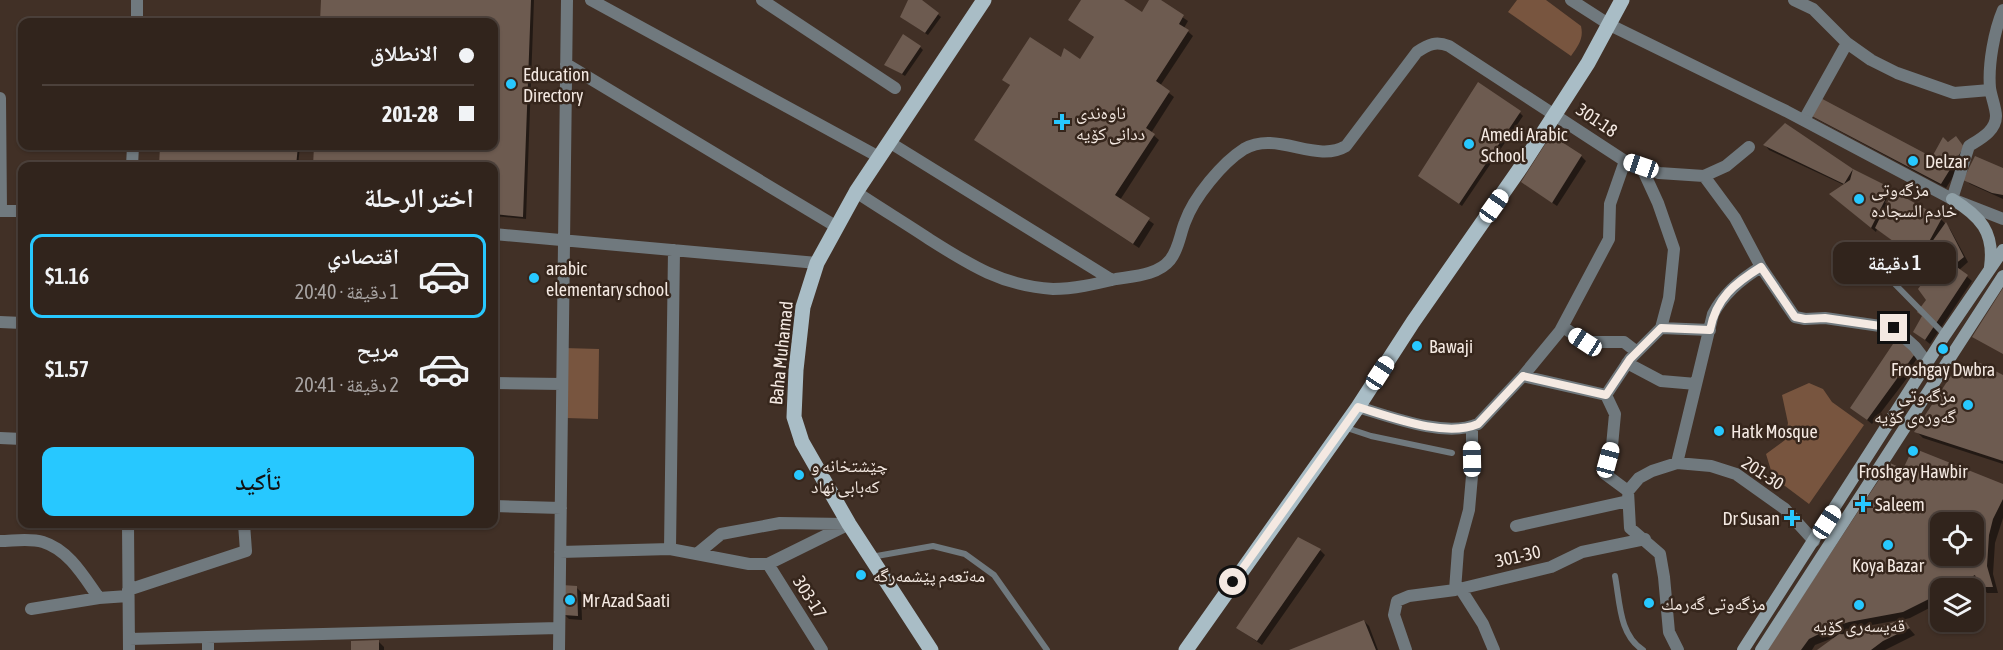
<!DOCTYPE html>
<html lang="ar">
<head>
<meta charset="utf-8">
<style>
  :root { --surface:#31241c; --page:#392c25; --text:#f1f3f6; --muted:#a8a4a3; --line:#4c413b; --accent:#27c8ff }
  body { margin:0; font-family:"Asap Condensed","Noto Naskh Arabic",sans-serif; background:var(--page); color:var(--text); direction:rtl; height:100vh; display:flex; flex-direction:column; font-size:22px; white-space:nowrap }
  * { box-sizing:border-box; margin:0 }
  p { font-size:20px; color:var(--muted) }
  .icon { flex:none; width:33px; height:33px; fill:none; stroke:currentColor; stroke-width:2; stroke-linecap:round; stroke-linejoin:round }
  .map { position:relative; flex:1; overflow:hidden; direction:ltr }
  .side { position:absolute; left:18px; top:162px; width:480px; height:366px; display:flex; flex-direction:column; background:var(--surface); border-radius:12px; box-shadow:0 2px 4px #0004,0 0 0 2px var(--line); direction:rtl }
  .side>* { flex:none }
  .hud { position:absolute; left:18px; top:18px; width:480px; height:132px; border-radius:12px; box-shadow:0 2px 4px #0004,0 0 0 2px var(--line); direction:rtl; display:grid; align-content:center; height:132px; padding:0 24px; background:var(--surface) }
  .tools { position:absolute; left:1930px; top:512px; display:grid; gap:12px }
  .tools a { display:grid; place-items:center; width:54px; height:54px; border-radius:12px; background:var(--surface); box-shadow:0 2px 4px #0004,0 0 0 2px var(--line); font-size:30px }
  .end { position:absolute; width:27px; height:27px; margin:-14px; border:8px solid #f4e9e2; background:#111; box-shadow:0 0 0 3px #111 }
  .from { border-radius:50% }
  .bubble { position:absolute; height:42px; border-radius:12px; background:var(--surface); box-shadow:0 2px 4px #0004,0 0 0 2px var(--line); font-size:20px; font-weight:600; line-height:42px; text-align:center; direction:rtl }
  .car { position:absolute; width:18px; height:36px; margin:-18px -9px; border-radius:8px; box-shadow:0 0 4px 2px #0007; background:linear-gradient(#fff 24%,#345 0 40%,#fff 0 76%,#345 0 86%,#fff 0) }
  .hud b { display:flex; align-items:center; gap:21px; height:57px; font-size:22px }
  .hud b+b { border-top:2px solid var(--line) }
  .hud i { width:15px; height:15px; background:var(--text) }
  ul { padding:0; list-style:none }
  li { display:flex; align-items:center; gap:18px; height:84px; margin:0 12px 9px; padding:0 12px; border:3px solid transparent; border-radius:12px }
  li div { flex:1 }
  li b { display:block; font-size:22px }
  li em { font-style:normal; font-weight:600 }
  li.on { border-color:var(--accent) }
  li>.icon { width:54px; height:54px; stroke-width:1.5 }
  h2 { padding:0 24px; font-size:27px; line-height:72px }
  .button { display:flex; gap:12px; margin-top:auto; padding:12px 24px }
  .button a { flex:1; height:69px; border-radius:12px; background:var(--accent); color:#111; font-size:24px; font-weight:600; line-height:69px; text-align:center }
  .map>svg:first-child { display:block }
  .green { fill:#78553f }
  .shadow { fill:#0007; fill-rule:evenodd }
  .building { fill:#6d5b50; fill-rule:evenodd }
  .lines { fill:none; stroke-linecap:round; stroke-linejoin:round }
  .service { stroke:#70797e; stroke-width:6 }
  .minor { stroke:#70797e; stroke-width:12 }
  .tertiary { stroke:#70797e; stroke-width:12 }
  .secondary { stroke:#90a0a7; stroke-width:12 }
  .primary { stroke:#a9bdc6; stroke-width:15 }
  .route { stroke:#f4e9e2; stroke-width:8 }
  .poi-dot { fill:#27c8ff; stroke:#36261c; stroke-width:2 }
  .labels { text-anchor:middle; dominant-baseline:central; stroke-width:5; stroke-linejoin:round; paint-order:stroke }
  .poi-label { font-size:18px; fill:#f4e9e2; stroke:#36261c; text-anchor:start }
  .street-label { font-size:18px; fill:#f4e9e2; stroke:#36261c }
</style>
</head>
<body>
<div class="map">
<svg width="2003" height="650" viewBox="0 0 2003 650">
  <rect width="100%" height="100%" fill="#413026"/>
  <path class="green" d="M 1517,0 L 1546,0 L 1581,26 C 1584,39 1578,46 1571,56 L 1508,12 Z
    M 564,348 L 599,349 L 598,419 L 566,418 Z
    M 1809,383 L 1823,389 L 1832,402 L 1864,425 L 1809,504 L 1773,477 L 1766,454 L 1785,440 L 1788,423 L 1782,395 Z"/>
  <path class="shadow" d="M 322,0 L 534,0 L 526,219 L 494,216 L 494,166 L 315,166 L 316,146 L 494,146 L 494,22 L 321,22 Z
    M 910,0 L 920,0 L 941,17 L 928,35 L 905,20 Z
    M 1083,0 L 1121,0 L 1142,14 L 1151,0 L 1158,0 L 1188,21 L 1184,28 L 1193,36 L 1160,86 L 1174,97 L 1151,133 L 1159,140 L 1120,200 L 1154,224 L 1139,248 L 981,144 L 1011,86 L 1004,80 L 1062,60 L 1080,61 L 1095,38 L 1070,20 Z
    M 920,47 L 923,50 L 905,76 L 885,64 Z
    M 1806,111 L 1933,159 L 1943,139 L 1968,153 L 1946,188 L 1811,116 Z
    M 1520,113 L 1523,116 L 1462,206 L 1419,176 Z
    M 1785,124 L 1853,171 L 1886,187 L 1891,192 L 1885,202 L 1887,205 L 1941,219 L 1950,229 L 1968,262 L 1959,270 L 1972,281 L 1930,344 L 1920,336 L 1928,300 L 1932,269 L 1877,229 L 1876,232 L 1836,199 L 1844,185 L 1769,150 L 1765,145 Z
    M 161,146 L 300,146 L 298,166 L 160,166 Z
    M 1581,156 L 1586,161 L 1557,206 L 1528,186 Z
    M 2003,170 L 2003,199 L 1970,184 L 1965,179 Z
    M 1898,340 L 1919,355 L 1909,371 L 1911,373 L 1872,424 L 1852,408 Z
    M 2003,377 L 2003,464 L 1923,438 L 1916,431 L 1971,380 Z
    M 1903,471 L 2003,486 L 2003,518 L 1995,543 L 1993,574 L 1998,593 L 1987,593 L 1979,583 L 1969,588 L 1941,588 L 1941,602 L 1910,618 L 1902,620 L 1915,635 L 1885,650 L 1819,650 L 1833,639 L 1833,638 L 1815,645 L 1812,650 L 1769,650 ZM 1941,522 L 1974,522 L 1974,555 L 1941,555 ZM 1899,620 L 1900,622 L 1852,636 L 1838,636 L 1856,628 Z
    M 1320,550 L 1325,555 L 1262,645 L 1243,632 Z
    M 576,587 L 581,592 L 582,620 L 569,619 L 564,614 Z
    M 1364,621 L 1369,626 L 1378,650 L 1293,650 Z
    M 379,642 L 384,647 L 384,650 L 352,650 Z"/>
  <path class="building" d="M 321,0 L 531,0 L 523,217 L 494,214 L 494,166 L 313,166 L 314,146 L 494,146 L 494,22 L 320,22 Z
    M 908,0 L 922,0 L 939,13 L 925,33 L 900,17 Z
    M 1081,0 L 1124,0 L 1142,12 L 1149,0 L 1161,0 L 1184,15 L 1179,24 L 1189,30 L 1156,81 L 1170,91 L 1146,128 L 1155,134 L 1115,195 L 1150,218 L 1133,244 L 974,140 L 1010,85 L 1002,80 L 1030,37 L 1061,57 L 1064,48 L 1080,59 L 1094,37 L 1068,20 Z
    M 903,34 L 921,46 L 902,74 L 884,65 Z
    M 1478,82 L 1521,111 L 1459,204 L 1418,176 Z
    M 1813,94 L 1932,157 L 1943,137 L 1948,142 L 1956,136 L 1964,147 L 1941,184 L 1804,112 Z
    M 1785,123 L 1853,169 L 1844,184 L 1763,145 Z
    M 1551,135 L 1582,155 L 1552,203 L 1521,182 Z
    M 160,146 L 298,146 L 296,166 L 159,166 Z
    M 1975,156 L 2003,168 L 2003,195 L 1992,193 L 1963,180 Z
    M 1853,169 L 1887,186 L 1880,198 L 1885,200 L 1871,228 L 1829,194 L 1850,180 Z
    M 1893,191 L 1942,218 L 1919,260 L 1875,228 Z
    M 1946,222 L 1964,257 L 1954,265 L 1968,275 L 1925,340 L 1913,332 L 1922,316 L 1917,312 L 1926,300 L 1918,289 L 1923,282 L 1919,279 L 1931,268 L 1919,260 Z
    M 2003,288 L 2003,354 L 1972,337 Z
    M 1897,338 L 1917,351 L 1867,420 L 1850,408 Z
    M 1980,363 L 2003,375 L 2003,461 L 1914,432 L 1956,368 L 1971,378 Z
    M 1913,448 L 2003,484 L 2003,499 L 1993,519 L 1989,535 L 1987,566 L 1993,587 L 1979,587 L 1975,575 L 1950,588 L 1941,588 L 1941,593 L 1903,612 L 1849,622 L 1833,627 L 1809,639 L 1801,650 L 1767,650 L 1890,463 L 1903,469 ZM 1941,522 L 1974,522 L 1974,555 L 1941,555 Z
    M 1298,537 L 1321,549 L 1257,641 L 1236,628 Z
    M 562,585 L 577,586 L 578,616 L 563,615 Z
    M 1904,619 L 1910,628 L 1883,641 L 1871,650 L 1817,650 L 1839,634 L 1852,635 Z
    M 1364,620 L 1376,650 L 1289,650 Z
    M 379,640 L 379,650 L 351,650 L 351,641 Z"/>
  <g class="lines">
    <path class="service" d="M 1885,274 L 1945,335
      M 1344,427 L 1371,436 L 1452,453
      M 871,557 L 933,546 L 965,554 L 994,575 L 1047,650
      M 1615,576 C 1620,602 1619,635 1643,650"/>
    <path class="minor" d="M 591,0 L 879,157
      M 762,0 L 895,88
      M 1794,0 L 1813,9 L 1847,43 L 1871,60 L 1897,73 L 1954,93 L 1990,90
      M 137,22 L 137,0
      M 566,64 L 837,227
      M 0,98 L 1,211
      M 1804,120 L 1847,43
      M 889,142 L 1112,280
      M 132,166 L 133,146
      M 1704,176 L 1735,218 L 1761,267 L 1795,317 L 1805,319 L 1825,318 L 1894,328 L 1915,347 L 1928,364
      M 856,192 C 880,208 905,223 929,239 C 970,265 1003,286 1053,289 C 1074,289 1095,284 1116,279 C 1134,276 1158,275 1170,260 C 1179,249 1180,234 1185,222 C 1194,197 1222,163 1244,149 C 1277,130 1316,164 1346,146 L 1417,52 C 1429,44 1436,41 1449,46 L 1625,161 L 1659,173 L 1704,176 L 1726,166 L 1749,147
      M 1952,199 L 1969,146 C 1980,139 1996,131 1996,116 C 1996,108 1991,96 1990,88 C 1988,65 1994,31 2003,10
      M 0,211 L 22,211
      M 494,234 L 817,263
      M 0,322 L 22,323
      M 1563,327 L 1585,342 L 1624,342 L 1637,352
      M 1661,328 L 1710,330
      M 1627,363 L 1661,381 L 1696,384
      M 1523,376 L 1606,395
      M 494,383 L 562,384
      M 1358,407 C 1391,417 1445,438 1478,424 L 1523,376 L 1560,331 L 1609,239 L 1610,204 L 1625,161
      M 0,438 L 22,439
      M 1677,463 L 1713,314 C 1724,293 1741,279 1761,267
      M 1628,491 L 1605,474 L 1612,446 L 1615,414 L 1606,395 L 1630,359 L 1661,328 L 1669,298 L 1674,249 L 1658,203 L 1641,166
      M 1628,491 L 1639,478 L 1652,471 L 1677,463 L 1711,466 L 1736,474 L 1785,509 L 1814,541
      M 1628,491 L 1630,528 L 1660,554 L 1664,577 L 1669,632 L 1678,650
      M 494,506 L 561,508
      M 128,524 L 129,650
      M 1516,526 L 1628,501
      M 0,541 C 13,541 30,538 43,542 C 69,550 84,577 99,598
      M 670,549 L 674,250
      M 560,552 L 670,549 L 749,564 L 768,564 L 849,524
      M 698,553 L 721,534 L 780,523 L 845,524
      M 768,564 L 822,650
      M 1460,588 L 1483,624 L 1494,650
      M 128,590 L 246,551 L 244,524
      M 1455,590 L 1458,550 L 1469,510 L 1472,476 L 1472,426
      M 31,609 L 99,598 L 128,596
      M 208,637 L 208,650
      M 129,639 L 559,628
      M 559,650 L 567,0
      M 1406,650 L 1394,615 L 1397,601 L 1409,596 L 1455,590 L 1551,567 L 1582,552 L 1645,539"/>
    <path class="tertiary" d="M 1571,0 L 1610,25 L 1786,111 L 1952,199 L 2003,219"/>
    <path class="secondary" d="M 1952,199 C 1980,216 1995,232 1990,267
      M 1743,650 L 1945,335 L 2003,250
      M 1761,650 L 2003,276"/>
    <path class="primary" d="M 931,650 L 849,524 L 802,442 L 794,417 L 796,370 L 803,307 L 817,263 L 856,192 L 984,0
      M 1186,650 L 1358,407 L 1413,322 L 1521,167 L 1588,63 L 1622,0"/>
  </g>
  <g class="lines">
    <path class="route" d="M 1233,582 L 1358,407 C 1391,417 1445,438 1478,424 L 1523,376 L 1606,395 L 1630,359 L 1661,328 L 1710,330 C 1716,298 1735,283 1761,267 L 1795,317 L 1805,319 L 1825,318 L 1894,328"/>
  </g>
  <g class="poi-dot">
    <circle cx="511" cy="84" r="6"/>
    <path d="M1059 113h6v6h6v6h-6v6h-6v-6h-6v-6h6z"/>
    <circle cx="1469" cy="144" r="6"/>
    <circle cx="1913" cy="161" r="6"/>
    <circle cx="1859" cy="199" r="6"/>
    <circle cx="534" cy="278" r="6"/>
    <circle cx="1417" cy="346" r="6"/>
    <circle cx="1943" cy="349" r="6"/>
    <circle cx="1968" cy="405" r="6"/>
    <circle cx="1719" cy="431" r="6"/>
    <circle cx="1913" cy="451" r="6"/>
    <circle cx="799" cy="475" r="6"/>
    <path d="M1860 495h6v6h6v6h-6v6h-6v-6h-6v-6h6z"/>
    <path d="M1789 509h6v6h6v6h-6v6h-6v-6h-6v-6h6z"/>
    <circle cx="1888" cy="545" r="6"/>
    <circle cx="861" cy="575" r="6"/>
    <circle cx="570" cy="600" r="6"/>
    <circle cx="1649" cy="603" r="6"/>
    <circle cx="1859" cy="605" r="6"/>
  </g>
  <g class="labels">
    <g class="poi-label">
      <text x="523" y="74">Education<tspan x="523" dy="21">Directory</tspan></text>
      <text x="1076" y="112">ناوەندی<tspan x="1076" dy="21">ددانی کۆیە</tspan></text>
      <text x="1481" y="134">Amedi Arabic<tspan x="1481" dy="21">School</tspan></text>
      <text x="1925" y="161">Delzar</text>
      <text x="1871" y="189">مزگه‌وتی<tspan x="1871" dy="21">خادم السجاده</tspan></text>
      <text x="546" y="268">arabic<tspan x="546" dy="21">elementary school</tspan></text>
      <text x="1429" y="346">Bawaji</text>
      <text x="1943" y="369" text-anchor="middle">Froshgay Dwbra</text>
      <text x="1956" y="395" text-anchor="end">مزگه‌وتی<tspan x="1956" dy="21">گه‌وره‌ی كۆیه</tspan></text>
      <text x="1731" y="431">Hatk Mosque</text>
      <text x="811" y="465">چێشتخانە و<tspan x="811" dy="21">کەبابی نھاد</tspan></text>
      <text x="1913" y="471" text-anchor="middle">Froshgay Hawbir</text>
      <text x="1875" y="504">Saleem</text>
      <text x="1780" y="518" text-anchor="end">Dr Susan</text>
      <text x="1888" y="565" text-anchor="middle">Koya Bazar</text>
      <text x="873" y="575">مەتعەم پێشمەرگە</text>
      <text x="582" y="600">Mr Azad Saati</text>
      <text x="1661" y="603">مزگه‌وتی گه‌رمك</text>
      <text x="1859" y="625" text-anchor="middle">قەیسەری کۆیە</text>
    </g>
    <g class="street-label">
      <text transform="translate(1597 120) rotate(34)">301-18</text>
      <text transform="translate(781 353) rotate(-84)">Baha Muhamad</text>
      <text transform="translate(1763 473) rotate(33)">201-30</text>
      <text transform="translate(1518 556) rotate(-13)">301-30</text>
      <text transform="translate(810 597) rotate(58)">303-17</text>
    </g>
  </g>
</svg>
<div class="tools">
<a><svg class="icon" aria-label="locate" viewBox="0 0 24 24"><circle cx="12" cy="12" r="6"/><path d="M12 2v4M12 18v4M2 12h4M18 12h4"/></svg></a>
<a><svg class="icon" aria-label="layers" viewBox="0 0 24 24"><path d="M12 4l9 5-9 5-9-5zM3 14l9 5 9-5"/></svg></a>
</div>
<i class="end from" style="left:1233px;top:582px"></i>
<i class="end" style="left:1894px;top:328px"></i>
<div class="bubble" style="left:1833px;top:242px;width:123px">1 دقيقة</div>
<i class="car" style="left:1641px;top:166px;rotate:289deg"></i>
<i class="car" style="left:1494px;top:206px;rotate:35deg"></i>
<i class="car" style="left:1585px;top:342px;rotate:303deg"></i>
<i class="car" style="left:1380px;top:373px;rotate:33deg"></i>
<i class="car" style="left:1472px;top:459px;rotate:359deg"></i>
<i class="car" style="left:1608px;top:460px;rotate:15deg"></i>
<i class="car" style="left:1827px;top:522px;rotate:33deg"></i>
<div class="hud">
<b><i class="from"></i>الانطلاق</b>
<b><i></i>201-28</b>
</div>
<section class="side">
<h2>اختر الرحلة</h2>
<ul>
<li class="on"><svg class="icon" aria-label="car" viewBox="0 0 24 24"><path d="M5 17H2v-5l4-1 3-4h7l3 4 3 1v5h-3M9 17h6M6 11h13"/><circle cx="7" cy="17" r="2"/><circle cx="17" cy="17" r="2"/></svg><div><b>اقتصادي</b><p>1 دقيقة · 20:40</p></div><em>$1.16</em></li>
<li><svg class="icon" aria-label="car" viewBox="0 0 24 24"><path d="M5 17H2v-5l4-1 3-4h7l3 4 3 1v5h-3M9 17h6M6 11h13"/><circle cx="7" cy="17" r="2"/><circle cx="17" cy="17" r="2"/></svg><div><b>مريح</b><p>2 دقيقة · 20:41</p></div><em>$1.57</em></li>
</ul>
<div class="button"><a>تأكيد</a></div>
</section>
</div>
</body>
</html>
